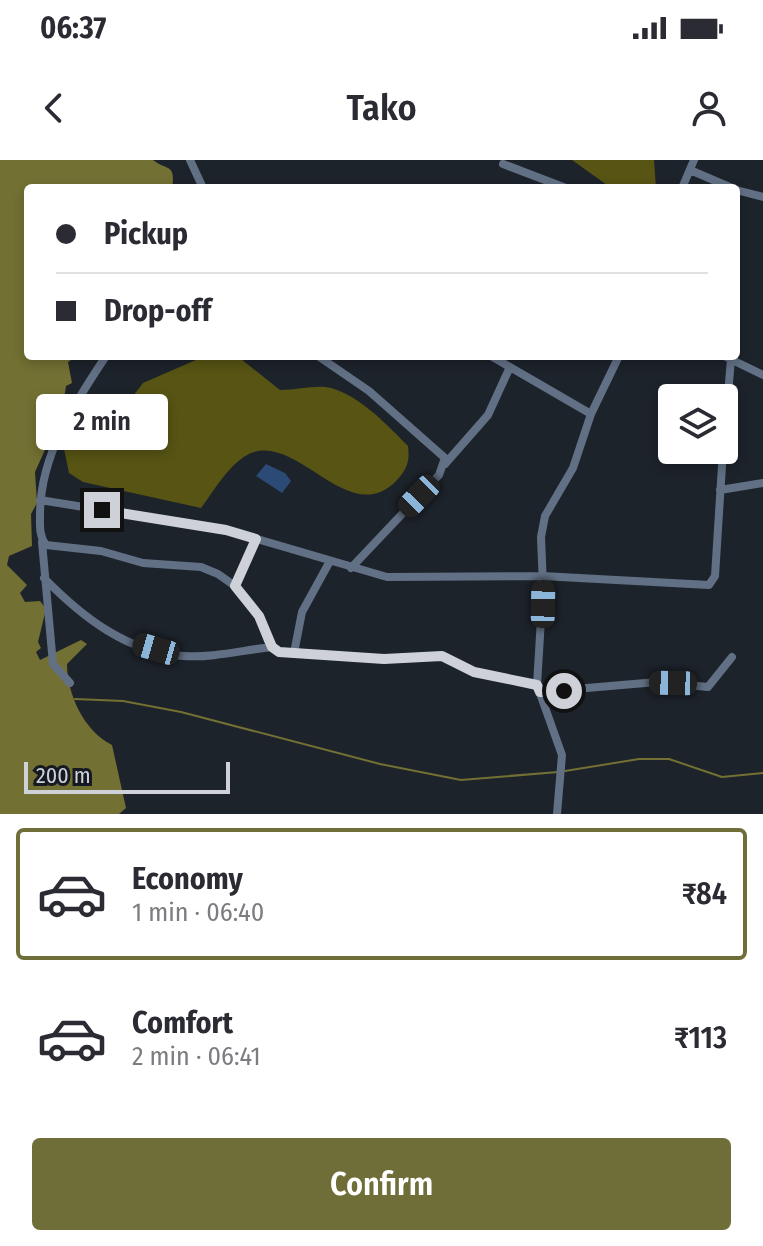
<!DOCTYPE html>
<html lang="en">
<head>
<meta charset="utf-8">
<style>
  :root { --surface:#fff; --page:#f7f7f7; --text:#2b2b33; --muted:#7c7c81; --line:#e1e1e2; --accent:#6f6d38 }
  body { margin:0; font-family:"Fira Sans Condensed",sans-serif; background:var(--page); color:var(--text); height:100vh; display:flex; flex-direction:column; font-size:30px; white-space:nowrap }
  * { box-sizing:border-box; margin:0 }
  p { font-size:26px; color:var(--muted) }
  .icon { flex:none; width:44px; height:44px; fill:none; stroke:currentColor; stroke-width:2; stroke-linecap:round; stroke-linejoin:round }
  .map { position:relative; height:654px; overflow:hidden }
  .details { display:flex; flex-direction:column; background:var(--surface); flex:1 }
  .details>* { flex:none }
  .guide { position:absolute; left:24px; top:24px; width:716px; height:176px; border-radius:8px; box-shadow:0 4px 12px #0003; display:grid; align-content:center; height:176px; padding:0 32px; background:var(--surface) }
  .controls { position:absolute; left:658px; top:224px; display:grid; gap:16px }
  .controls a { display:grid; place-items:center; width:80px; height:80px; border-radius:8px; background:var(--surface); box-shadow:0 4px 12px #0003; font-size:40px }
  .scale { position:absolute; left:24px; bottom:20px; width:206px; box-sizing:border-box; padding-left:8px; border:4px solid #ced2d8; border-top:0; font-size:22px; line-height:28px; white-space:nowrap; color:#ced2d8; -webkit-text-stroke:6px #141922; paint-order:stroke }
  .end { position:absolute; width:36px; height:36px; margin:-18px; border:10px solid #ced2d8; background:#111; box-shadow:0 0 0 4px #111 }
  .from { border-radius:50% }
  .bubble { position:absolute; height:56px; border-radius:8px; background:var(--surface); box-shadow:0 4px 12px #0003; font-size:26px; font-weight:600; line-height:56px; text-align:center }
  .car { position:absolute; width:24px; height:48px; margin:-24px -12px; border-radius:10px; box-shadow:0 0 6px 2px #0007; background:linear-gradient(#222 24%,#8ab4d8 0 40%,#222 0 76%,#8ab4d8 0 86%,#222 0) }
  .guide b { display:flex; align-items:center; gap:28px; height:76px; font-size:30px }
  .guide b+b { border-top:2px solid var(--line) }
  .guide i { width:20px; height:20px; background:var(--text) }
  ul { padding:14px 0 0; list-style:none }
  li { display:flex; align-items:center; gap:24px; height:132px; margin:0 16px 12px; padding:0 16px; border:4px solid transparent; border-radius:8px }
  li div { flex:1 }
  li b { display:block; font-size:30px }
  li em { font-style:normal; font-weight:600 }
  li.selected { border-color:var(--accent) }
  li>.icon { width:72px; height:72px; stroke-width:1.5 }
  .button { display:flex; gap:16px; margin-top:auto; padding:16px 32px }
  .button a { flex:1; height:92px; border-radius:8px; background:var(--accent); color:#fff; font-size:32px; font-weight:600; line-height:92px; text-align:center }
  .status { display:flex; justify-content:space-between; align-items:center; height:56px; padding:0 40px; background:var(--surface); direction:ltr }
  .status svg { height:22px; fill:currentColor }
  header { display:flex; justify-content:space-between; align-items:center; height:104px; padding:0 32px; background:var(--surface); font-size:36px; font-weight:600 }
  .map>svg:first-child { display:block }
  .forest { fill:#575414 }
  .water { fill:#737033 }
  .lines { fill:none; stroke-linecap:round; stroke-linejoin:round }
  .stream { stroke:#737033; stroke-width:2 }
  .building { fill:#2b4a75 }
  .minor { stroke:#627085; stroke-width:8 }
  .route { stroke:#ced2d8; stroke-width:10 }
</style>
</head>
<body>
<div class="status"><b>06:37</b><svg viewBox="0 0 49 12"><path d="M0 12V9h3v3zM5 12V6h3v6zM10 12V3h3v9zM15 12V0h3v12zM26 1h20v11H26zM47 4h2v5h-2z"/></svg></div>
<header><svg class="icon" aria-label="back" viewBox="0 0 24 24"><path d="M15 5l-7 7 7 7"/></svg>Tako<svg class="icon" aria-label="person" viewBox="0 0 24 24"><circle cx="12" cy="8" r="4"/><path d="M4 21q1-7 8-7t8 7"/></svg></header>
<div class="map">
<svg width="763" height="654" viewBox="0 0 763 654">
  <rect width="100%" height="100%" fill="#1d232b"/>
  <path class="forest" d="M 572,0 L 654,0 L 656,28 L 607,25 Z
    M 205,196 L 241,199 L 280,230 C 295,230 311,226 325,227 C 356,231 387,265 408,286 C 410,301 407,309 397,320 C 350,370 299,274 251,293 C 230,302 214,331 201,348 L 83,322 L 69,313 L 64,289 L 70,270 L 133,236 L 143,223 Z"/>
  <path class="water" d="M 0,0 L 153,0 C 167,11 176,3 172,28 L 28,28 L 28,196 L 89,196 L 76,197 L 68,202 L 72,223 L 66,226 L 62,252 L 35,312 L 37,343 L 31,354 L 32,386 L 9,396 L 7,405 L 27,425 L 20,433 L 25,442 L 40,441 L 46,449 L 38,482 L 41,488 L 36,492 L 40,500 L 81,480 L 87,484 L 67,504 C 67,534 84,571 112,585 L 126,648 L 119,654 L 0,654 Z"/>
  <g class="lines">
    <path class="stream" d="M 75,539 L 123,541 L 181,552 L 380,604 L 461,620 L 558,612
      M 565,611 L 639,599 L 669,599 L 722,617 L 763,613"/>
  </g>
  <path class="building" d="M 266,304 L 285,313 L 291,321 L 282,333 L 256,316 Z"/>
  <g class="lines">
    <path class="minor" d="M 190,0 L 203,28
      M 503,4 L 566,28
      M 690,10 L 732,28
      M 682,28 L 694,0
      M 736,30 L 763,37
      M 106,196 C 74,244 40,295 40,355 C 40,366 39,376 46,385 L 101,391 L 143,403 L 201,407 L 218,414 L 235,426 L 259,456 L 268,481 L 279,492 L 384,499 L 442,496 L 474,512 L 537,525
      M 318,196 L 369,231 L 445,298 L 439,315 L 351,408
      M 491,196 L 591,254
      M 724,196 L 763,215
      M 724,282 L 731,199
      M 445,304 L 488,255 L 510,207
      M 720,330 L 763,323
      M 40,340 L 226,370 L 387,417 L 542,416 L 709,425 L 715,416 L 723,290
      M 42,382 L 53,504 L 70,523
      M 44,418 C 82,457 128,493 184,496 C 212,498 244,490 272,487
      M 235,426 L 256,379
      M 294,493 L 302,452 L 330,401
      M 540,532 L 657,522 L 708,527 L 732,497
      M 557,654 L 562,595 L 537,525 L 543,426 L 541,377 L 545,356 L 573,308 L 591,254 L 619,196"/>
  </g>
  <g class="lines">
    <path class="route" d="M 102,350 L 226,370 L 256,379 L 235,426 L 259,456 L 272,487 L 279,492 L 384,499 L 442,496 L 474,512 L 537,525 L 540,532 L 564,531"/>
  </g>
</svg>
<div class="controls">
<a><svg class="icon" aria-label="layers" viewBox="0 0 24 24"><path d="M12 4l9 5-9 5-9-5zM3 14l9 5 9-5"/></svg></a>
</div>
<div class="scale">200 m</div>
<i class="end from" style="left:564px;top:531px"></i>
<i class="end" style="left:102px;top:350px"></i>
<div class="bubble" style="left:36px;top:234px;width:132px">2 min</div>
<i class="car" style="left:419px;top:336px;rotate:224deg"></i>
<i class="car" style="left:543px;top:444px;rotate:1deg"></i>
<i class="car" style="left:156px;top:489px;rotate:286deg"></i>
<i class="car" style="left:673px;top:523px;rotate:271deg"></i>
<div class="guide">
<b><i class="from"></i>Pickup</b>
<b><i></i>Drop-off</b>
</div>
</div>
<section class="details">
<ul>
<li class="selected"><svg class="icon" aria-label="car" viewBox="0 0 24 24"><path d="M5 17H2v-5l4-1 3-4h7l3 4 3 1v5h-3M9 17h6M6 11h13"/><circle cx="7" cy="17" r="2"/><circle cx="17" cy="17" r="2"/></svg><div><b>Economy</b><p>1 min · 06:40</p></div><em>₹84</em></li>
<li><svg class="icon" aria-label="car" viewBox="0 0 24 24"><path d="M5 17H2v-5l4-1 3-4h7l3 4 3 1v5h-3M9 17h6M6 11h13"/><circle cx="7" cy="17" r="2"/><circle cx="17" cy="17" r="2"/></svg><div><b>Comfort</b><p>2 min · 06:41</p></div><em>₹113</em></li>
</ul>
<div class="button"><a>Confirm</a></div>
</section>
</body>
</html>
